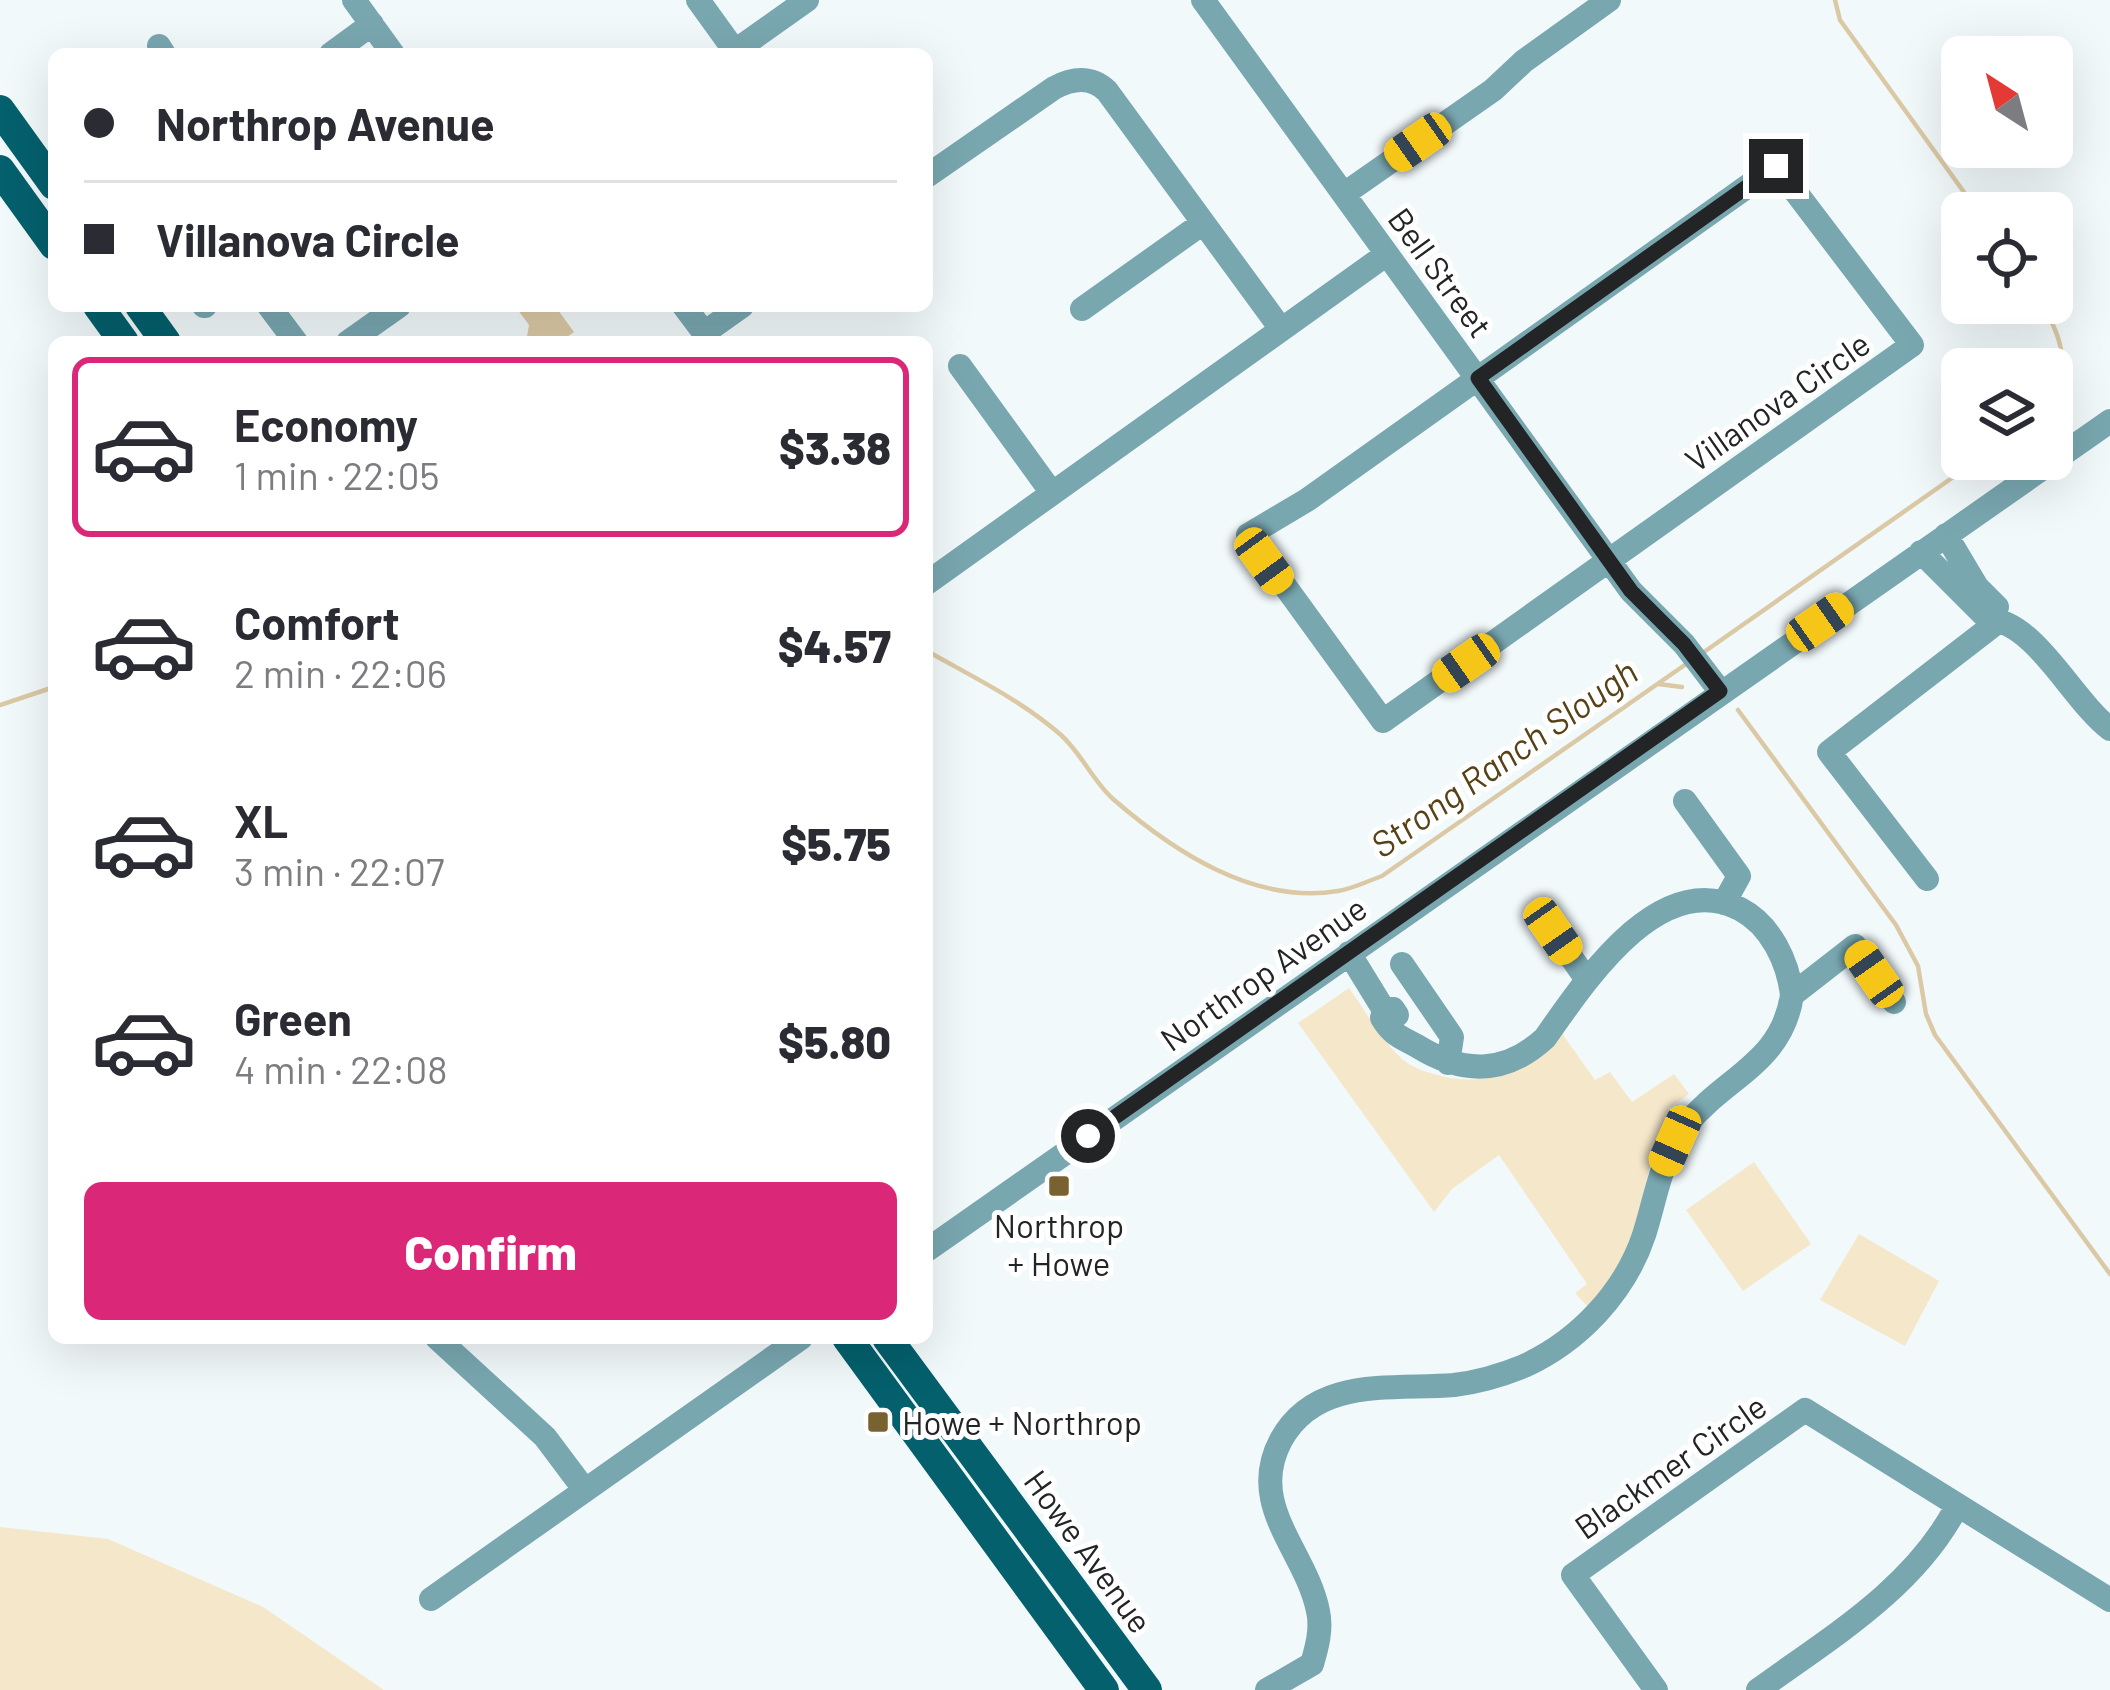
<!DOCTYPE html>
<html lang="en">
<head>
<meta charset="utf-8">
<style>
  :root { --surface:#fff; --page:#f7f7f7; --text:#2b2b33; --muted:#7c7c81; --line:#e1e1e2; --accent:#db2777 }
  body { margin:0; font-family:Barlow,sans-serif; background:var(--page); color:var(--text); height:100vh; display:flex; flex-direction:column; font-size:45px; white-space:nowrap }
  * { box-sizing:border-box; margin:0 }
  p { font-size:39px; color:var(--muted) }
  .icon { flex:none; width:66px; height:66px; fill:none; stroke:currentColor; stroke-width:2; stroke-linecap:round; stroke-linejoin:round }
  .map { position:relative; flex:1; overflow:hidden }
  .panel { position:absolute; left:48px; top:336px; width:885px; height:1008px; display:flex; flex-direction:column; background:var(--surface); border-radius:18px; box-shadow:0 12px 48px #0002 }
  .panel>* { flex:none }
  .banner { position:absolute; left:48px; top:48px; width:885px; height:264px; border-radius:18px; box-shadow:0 12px 48px #0002; display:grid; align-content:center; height:264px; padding:0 36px; background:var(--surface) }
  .needle { width:78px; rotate:324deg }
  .buttons { position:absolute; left:1941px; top:36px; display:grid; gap:24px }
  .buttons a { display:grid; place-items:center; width:132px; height:132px; border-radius:18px; background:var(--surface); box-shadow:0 12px 48px #0002; font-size:60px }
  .end { position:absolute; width:54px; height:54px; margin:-27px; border:15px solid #222425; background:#fff; box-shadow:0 0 0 6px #fff }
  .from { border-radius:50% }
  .car { position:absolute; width:36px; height:72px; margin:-36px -18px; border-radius:15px; box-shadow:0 0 9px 3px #0007; background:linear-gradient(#f5c518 24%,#345 0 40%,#f5c518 0 76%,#345 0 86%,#f5c518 0) }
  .banner b { display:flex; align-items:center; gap:42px; height:114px; font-size:45px }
  .banner b+b { border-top:3px solid var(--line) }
  .banner i { width:30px; height:30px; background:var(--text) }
  ul { padding:21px 0 0; list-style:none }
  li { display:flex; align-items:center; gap:36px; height:180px; margin:0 24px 18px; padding:0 12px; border:6px solid transparent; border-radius:18px }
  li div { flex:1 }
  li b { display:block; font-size:45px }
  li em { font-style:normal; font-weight:800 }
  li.current { border-color:var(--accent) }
  li>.icon { width:108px; height:108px; stroke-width:1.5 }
  .button { display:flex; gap:24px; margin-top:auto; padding:24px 36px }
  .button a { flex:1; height:138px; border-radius:18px; background:var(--accent); color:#fff; font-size:48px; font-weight:800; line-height:138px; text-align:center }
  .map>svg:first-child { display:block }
  .green { fill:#f5e7ca }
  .water { fill:#dbc9a5 }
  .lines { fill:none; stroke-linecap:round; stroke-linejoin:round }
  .stream { stroke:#dbc9a5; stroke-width:4.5 }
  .minor { stroke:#79a7b0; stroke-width:24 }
  .major { stroke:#04606d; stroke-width:30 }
  .route { stroke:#222425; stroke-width:15 }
  .poi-dot { fill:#786232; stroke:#fff; stroke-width:4.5 }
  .labels { text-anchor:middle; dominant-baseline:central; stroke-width:10; stroke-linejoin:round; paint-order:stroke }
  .street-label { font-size:33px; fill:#222425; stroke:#fff }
  .poi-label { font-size:33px; fill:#222425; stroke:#fff }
  .water-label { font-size:36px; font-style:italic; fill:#564216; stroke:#fff }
</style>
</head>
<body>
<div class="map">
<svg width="2110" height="1690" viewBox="0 0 2110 1690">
  <rect width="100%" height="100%" fill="#f2f9fb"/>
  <path class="green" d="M 1349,988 C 1365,1010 1380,1038 1400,1057 C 1409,1066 1422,1071 1434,1074 C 1488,1090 1523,1070 1561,1032 L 1595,1080 L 1610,1072 L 1632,1102 L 1674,1074 L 1689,1094 L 1668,1109 L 1673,1116 L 1655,1146 L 1635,1227 L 1619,1268 L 1588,1307 L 1575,1293 L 1587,1284 L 1499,1155 L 1452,1189 L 1434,1212 L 1298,1023 Z
    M 1754,1162 L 1811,1244 L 1743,1291 L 1686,1210 Z
    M 1859,1234 L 1939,1281 L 1905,1346 L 1820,1300 Z
    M 0,1527 L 108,1539 L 263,1607 L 384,1690 L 0,1690 Z"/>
  <path class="water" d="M 515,306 L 555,306 L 574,332 L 560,342 L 526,342 L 529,325 Z"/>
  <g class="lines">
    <path class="stream" d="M 1835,0 L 1840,20 L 1979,213
      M 2041,303 C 2056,327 2073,363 2052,387
      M 927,651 C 973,677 1021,700 1061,735 C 1081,753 1093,781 1113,799 C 1173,851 1254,905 1338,891 C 1352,889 1368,881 1382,876 L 1689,662
      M 1704,652 L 1979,459
      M 1658,684 L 1682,687
      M 0,705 L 54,687
      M 1738,710 L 1896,925 L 1918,966 L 1926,1014 L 1935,1035 L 2110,1274"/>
    <path class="minor" d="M 354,0 L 393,54
      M 698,0 L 737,54
      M 1203,0 L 1631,591 L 1684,644 L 1720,691
      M 159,46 L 164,54
      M 735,51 L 807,0
      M 331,54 L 372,24
      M 1776,166 L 1912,345 L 1383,721 L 1248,535 L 1307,500 Z
      M 927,176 L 1054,88 C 1073,78 1091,76 1107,91 L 1281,329
      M 1344,194 L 1493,90 L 1524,61 L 1609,0
      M 204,306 L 205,306
      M 269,306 L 296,342
      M 684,306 L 711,342
      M 1082,309 L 1203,223
      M 704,333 L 742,306
      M 348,342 L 399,306
      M 960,366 L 1052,493
      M 1946,535 L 1977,587 L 1997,607
      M 1921,552 L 1988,619 C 2036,622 2071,699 2110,729
      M 927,583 L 1387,254
      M 1685,801 L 1739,876 L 1724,903
      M 1927,879 L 1829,752 L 2000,620
      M 1553,931 L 1587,980
      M 1349,953 L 1384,1010 L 1393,1009 L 1397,1015
      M 1402,964 L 1452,1037 L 1448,1063
      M 1384,1010 L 1382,1018 C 1392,1035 1401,1037 1417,1046 C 1462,1074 1505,1075 1545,1038 C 1584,983 1659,867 1740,909 C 1771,925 1788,962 1792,995
      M 927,1250 L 2110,421
      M 437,1338 L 545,1437 L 584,1489
      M 431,1599 L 801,1338
      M 1267,1690 L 1312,1664 C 1317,1647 1322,1629 1318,1611 C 1306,1551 1246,1505 1281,1440 C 1316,1376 1392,1390 1454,1385 C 1478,1382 1502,1375 1524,1366 C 1579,1341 1625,1292 1644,1235 C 1656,1198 1661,1156 1686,1125 C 1726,1076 1782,1063 1792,995 L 1855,946 L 1894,1002
      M 1656,1690 L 1573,1575 L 1805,1410 L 2110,1600
      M 1758,1690 C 1831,1637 1913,1589 1956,1508"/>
    <path class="major" d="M 0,110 L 54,185
      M 0,170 L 54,245
      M 98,306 L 124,342
      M 140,306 L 166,342
      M 847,1338 L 1104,1690
      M 887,1338 L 1147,1690"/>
  </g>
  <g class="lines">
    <path class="route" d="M 1088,1136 L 1720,691 L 1684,644 L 1631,591 L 1478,378 L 1776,166"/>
  </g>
  <g class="poi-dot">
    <rect x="1047" y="1174" width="24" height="24" rx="6"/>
    <rect x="866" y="1410" width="24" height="24" rx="6"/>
  </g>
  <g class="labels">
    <g class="street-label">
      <text transform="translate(1441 272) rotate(54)">Bell Street</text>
      <text transform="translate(1777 401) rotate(-35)">Villanova Circle</text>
      <text transform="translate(1263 973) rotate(-35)">Northrop Avenue</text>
      <text transform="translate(1670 1466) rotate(-35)">Blackmer Circle</text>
      <text transform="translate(1089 1551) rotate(54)">Howe Avenue</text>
    </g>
    <g class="poi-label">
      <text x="1059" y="1225">Northrop<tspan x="1059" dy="38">+ Howe</tspan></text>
      <text x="902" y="1422" text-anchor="start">Howe + Northrop</text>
    </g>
    <g class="water-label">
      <text transform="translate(1503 757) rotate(-35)">Strong Ranch Slough</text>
    </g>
  </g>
</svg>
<div class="buttons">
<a><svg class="needle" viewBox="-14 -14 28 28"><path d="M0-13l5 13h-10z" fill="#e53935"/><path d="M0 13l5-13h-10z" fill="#7c7c81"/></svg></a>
<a><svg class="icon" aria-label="locate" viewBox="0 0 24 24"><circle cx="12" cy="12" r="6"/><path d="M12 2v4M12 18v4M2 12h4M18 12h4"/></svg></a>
<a><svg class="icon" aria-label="layers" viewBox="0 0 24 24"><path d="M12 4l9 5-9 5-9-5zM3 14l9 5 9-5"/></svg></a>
</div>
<i class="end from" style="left:1088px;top:1136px"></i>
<i class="end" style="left:1776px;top:166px"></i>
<i class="car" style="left:1418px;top:142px;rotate:235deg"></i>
<i class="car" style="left:1264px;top:561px;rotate:144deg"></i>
<i class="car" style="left:1820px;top:622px;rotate:55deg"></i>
<i class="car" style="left:1466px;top:663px;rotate:235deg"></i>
<i class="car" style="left:1553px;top:931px;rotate:145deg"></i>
<i class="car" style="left:1874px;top:974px;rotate:325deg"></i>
<i class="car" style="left:1675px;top:1141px;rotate:204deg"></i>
<div class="banner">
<b><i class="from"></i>Northrop Avenue</b>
<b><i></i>Villanova Circle</b>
</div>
<section class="panel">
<ul>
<li class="current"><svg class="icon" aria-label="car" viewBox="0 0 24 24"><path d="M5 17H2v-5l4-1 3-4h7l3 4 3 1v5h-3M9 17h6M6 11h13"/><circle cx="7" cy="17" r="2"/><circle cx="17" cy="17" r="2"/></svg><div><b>Economy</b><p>1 min · 22:05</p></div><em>$3.38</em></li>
<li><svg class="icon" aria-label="car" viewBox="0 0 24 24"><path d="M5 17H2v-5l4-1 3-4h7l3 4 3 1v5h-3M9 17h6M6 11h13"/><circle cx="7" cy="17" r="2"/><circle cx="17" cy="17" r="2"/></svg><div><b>Comfort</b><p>2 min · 22:06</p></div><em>$4.57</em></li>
<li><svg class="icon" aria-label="car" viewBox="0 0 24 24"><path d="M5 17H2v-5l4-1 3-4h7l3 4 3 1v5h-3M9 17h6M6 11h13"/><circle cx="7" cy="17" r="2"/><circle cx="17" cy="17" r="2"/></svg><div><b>XL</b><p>3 min · 22:07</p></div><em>$5.75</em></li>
<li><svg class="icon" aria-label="car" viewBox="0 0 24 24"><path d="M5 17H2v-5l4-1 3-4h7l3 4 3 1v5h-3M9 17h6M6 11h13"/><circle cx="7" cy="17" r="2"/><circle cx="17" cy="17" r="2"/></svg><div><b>Green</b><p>4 min · 22:08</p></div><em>$5.80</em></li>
</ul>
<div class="button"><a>Confirm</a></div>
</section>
</div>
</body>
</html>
